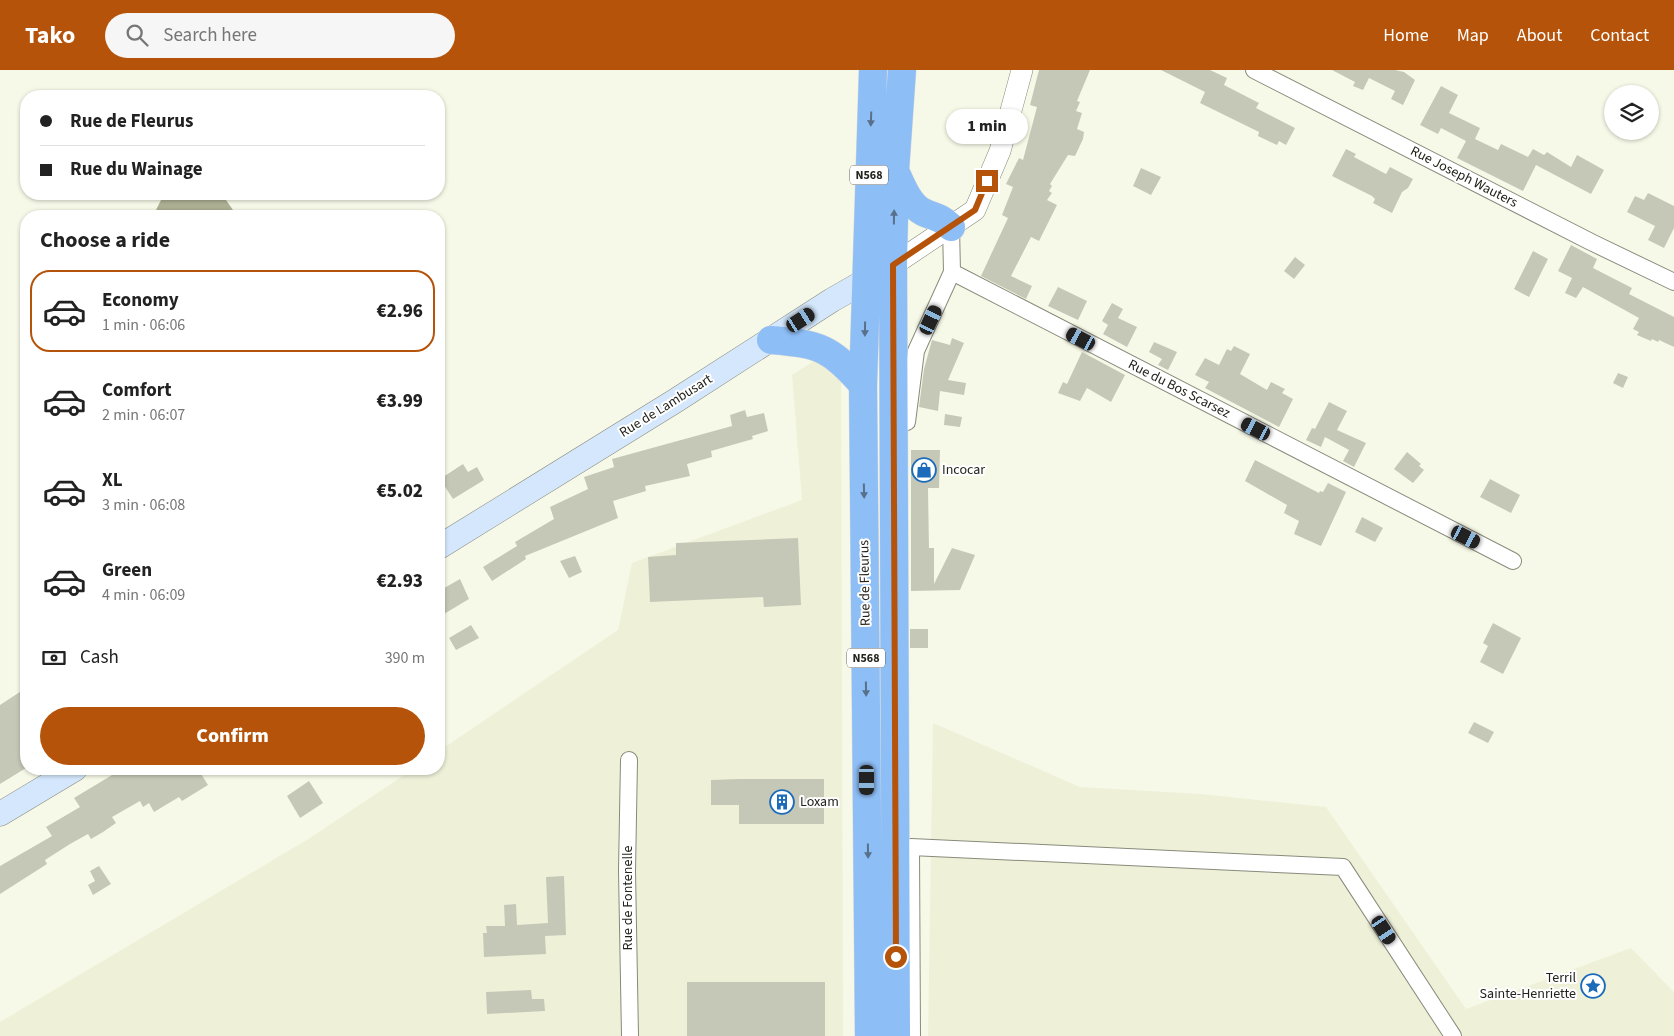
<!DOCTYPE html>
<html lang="en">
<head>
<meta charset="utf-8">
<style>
  :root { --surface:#fff; --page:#f6f6f6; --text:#222; --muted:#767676; --line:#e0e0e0; --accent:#b45309 }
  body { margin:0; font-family:"Source Sans 3",sans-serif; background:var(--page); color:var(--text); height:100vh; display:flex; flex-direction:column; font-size:19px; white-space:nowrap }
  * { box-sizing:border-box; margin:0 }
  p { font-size:16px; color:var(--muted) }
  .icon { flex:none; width:28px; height:28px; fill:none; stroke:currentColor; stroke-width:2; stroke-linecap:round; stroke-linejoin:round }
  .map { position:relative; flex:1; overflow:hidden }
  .sheet { position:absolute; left:20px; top:140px; width:425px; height:565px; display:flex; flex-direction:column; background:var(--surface); border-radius:20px; box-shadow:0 1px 4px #0004 }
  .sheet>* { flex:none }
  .hud { position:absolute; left:20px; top:20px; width:425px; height:110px; border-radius:20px; box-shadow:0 1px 4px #0004; display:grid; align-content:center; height:110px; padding:0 20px; background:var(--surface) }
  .buttons { position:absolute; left:1604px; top:15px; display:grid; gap:10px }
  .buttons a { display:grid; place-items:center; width:55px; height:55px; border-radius:50%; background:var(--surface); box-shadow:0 1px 4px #0004; font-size:25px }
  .end { position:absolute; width:22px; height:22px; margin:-11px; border:6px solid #b45309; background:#fff; box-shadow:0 0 0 2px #fff }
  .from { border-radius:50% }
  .bubble { position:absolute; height:35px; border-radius:18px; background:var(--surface); box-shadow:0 1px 4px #0004; font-size:16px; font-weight:800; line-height:35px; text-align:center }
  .car { position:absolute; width:15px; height:30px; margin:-15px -8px; border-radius:6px; box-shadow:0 0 4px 1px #0007; background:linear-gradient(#222 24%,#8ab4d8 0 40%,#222 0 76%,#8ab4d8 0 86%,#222 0) }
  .hud b { display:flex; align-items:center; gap:18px; height:48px; font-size:19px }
  .hud b+b { border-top:1px solid var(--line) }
  .hud i { width:12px; height:12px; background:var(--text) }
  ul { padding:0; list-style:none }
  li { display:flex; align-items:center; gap:15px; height:82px; margin:0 10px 8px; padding:0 10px; border:2px solid transparent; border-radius:20px }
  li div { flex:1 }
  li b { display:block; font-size:19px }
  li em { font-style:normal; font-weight:800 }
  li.on { border-color:var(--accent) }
  li>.icon { width:45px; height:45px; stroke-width:1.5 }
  h2 { padding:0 20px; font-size:22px; line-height:60px }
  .pay { display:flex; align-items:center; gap:12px; height:55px; padding:0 20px; font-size:19px }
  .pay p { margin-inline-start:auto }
  .button { display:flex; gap:10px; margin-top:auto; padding:10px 20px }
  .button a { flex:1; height:58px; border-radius:30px; background:var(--accent); color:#fff; font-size:20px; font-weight:800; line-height:58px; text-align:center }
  header { display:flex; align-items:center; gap:30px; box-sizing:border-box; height:70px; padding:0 25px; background:var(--accent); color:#fff }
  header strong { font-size:24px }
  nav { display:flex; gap:28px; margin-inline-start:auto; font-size:18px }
  .search { width:350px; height:45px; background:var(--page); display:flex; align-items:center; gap:12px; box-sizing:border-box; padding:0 18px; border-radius:28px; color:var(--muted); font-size:19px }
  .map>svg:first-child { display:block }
  .built { fill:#eef1d8 }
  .water { fill:#adb093 }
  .building { fill:#c6c8b7 }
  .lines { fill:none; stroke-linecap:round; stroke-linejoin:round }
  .minor-casing { stroke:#898a7b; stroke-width:18 }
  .tertiary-casing { stroke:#898a7b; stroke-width:22 }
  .secondary-casing { stroke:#898a7b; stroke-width:25 }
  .trunk-casing { stroke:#dcdcdb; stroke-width:29 }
  .minor { stroke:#fff; stroke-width:16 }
  .tertiary { stroke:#fff; stroke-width:21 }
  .secondary { stroke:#d4e7fc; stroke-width:24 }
  .trunk { stroke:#8ebef6; stroke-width:28 }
  .oneway { fill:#58708a }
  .route { stroke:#b45309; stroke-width:6 }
  .labels { text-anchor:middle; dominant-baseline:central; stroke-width:4; stroke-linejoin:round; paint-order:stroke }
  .shield { fill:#fff; stroke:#656561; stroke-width:1 }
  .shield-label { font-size:12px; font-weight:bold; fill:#23231d }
  .street-label { font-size:14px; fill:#23231d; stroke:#fff }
  .poi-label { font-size:14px; fill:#23231d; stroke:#fff; text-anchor:start }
</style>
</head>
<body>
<header>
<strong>Tako</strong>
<div class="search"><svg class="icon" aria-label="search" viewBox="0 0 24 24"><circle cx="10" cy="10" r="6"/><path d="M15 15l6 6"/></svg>Search here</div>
<nav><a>Home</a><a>Map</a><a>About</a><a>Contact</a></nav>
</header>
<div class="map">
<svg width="1674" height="966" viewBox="0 0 1674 966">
  <rect width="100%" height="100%" fill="#f7f9e8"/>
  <path class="built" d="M 841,274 L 843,966 L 0,966 L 0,952 L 310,768 L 413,699 L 439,699 L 439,681 L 618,560 L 632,493 L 802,430 L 792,305 Z
    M 933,653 L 1080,717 L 1201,724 L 1326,737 L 1466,939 L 1631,878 L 1674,922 L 1674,966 L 928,966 Z"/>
  <path class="water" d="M 164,124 L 222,124 L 237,146 L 153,146 Z"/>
  <path class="building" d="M 1039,0 L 1090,0 L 1077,31 L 1080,32 L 1076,41 L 1082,43 L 1077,59 L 1084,62 L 1083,69 L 1075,86 L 1068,85 L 1050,114 L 1052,116 L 1049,121 L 1052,123 L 1047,130 L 1057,135 L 1039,171 L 1031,167 L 1011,206 L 1032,216 L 1026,229 L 981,206 L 1008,148 L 1002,145 L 1013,117 L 1006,114 L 1019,88 L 1023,90 L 1037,37 L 1030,35 Z
    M 1161,0 L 1210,0 L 1227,8 L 1224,15 L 1259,33 L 1256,38 L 1295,58 L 1286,75 L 1279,71 L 1277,75 L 1258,66 L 1259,62 L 1200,33 L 1205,22 Z
    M 1332,0 L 1395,0 L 1404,2 L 1415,10 L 1403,35 L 1391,29 L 1395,21 L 1369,8 L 1363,20 L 1353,16 L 1355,12 Z
    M 1441,16 L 1458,25 L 1449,43 L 1480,58 L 1475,69 L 1498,80 L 1501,74 L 1528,87 L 1533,79 L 1544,85 L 1547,82 L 1571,97 L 1577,85 L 1604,100 L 1591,124 L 1536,95 L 1523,121 L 1457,88 L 1466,71 L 1441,58 L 1438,64 L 1420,55 Z
    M 1346,79 L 1356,84 L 1354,87 L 1386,104 L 1390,97 L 1413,109 L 1408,118 L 1402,122 L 1392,143 L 1373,133 L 1375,129 L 1372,126 L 1332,106 Z
    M 1141,98 L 1161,107 L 1151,125 L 1133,116 Z
    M 1648,123 L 1674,136 L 1674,158 L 1664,178 L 1648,170 L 1655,156 L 1627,142 L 1635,126 L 1644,130 Z
    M 1571,175 L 1597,189 L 1593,198 L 1632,218 L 1629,224 L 1674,247 L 1674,277 L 1659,270 L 1658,272 L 1652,269 L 1651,271 L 1637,265 L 1639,262 L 1633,259 L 1639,248 L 1583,217 L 1576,228 L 1565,223 L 1572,208 L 1558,201 Z
    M 1533,181 L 1548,189 L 1529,227 L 1514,219 Z
    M 1295,187 L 1305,195 L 1294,209 L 1284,201 Z
    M 1058,217 L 1087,231 L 1078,250 L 1048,236 Z
    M 1112,233 L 1123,239 L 1118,248 L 1137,257 L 1127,277 L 1103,264 L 1108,255 L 1102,251 Z
    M 952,268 L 964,273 L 948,310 L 966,313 L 964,325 L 940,321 L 938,341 L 919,337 L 924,299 L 932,270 L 950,275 Z
    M 1154,272 L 1177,282 L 1168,300 L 1158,295 L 1162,289 L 1149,282 Z
    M 1234,276 L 1250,284 L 1240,304 L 1267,320 L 1271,312 L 1285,319 L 1282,323 L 1293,329 L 1279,357 L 1205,318 L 1209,312 L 1195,305 L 1205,288 L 1219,295 L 1227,279 L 1231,281 Z
    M 1082,282 L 1125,305 L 1111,332 L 1087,318 L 1080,331 L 1058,323 L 1063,312 L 1067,314 Z
    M 1618,303 L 1628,307 L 1623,318 L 1613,313 Z
    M 1329,332 L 1347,341 L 1337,360 L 1366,373 L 1354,397 L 1343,391 L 1349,380 L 1325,367 L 1321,377 L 1306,370 L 1312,358 L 1315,359 Z
    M 745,340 L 747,347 L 764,343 L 768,361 L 752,366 L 753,369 L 711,381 L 712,387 L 687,394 L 690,406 L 645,416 L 646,421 L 613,431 L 618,448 L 525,486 L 526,489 L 492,511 L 483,497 L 517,476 L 515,472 L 554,449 L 550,437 L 588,419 L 584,407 L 614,397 L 612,389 L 732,356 L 730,345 Z
    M 945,344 L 962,347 L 960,357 L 944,355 Z
    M 911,380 L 940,380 L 939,418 L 928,418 L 929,478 L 934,478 L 934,514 L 952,478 L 975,485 L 960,520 L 911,521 Z
    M 1407,382 L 1421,394 L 1419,396 L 1424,400 L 1413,413 L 1394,399 Z
    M 1255,390 L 1319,423 L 1320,421 L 1323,422 L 1328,413 L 1346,422 L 1321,476 L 1294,464 L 1299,451 L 1284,443 L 1287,435 L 1245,411 Z
    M 463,394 L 468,402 L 477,397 L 484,410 L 453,429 L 440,409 Z
    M 1490,409 L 1520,425 L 1511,443 L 1480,427 Z
    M 1362,447 L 1383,458 L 1375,472 L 1355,462 Z
    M 798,468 L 801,535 L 764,537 L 763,527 L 650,532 L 648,487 L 676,485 L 676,473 Z
    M 575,486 L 582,502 L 569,508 L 560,491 Z
    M 460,509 L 469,529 L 439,547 L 439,521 Z
    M 1493,553 L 1521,568 L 1503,604 L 1480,592 L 1488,576 L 1483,573 Z
    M 471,555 L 479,568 L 456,580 L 449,568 Z
    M 910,559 L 928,559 L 928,578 L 910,578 Z
    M 26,618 L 26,689 L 22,692 L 26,698 L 0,714 L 0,635 Z
    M 1474,652 L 1494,662 L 1488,673 L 1468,663 Z
    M 122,699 L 198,699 L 208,715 L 182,731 L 179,727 L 154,742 L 149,733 L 143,737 L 140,731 L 112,747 L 116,753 L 103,762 L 91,769 L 88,764 L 70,774 L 45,790 L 47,794 L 0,824 L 0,796 L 52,766 L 46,757 L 80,737 L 74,728 Z
    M 739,709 L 824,709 L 824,754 L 739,754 L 739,735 L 711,735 L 711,710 Z
    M 309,711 L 323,733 L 300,748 L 287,726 Z
    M 99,796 L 111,814 L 93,825 L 88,815 L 95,811 L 90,801 Z
    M 564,806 L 566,865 L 545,866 L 546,884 L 484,887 L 483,863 L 487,863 L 486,856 L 505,856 L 504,835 L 516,834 L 517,855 L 548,853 L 546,807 Z
    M 687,912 L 825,912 L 825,966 L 687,966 Z
    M 531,920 L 532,929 L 544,929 L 545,941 L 487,944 L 486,922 Z"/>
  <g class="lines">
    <g class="minor-casing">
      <path id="minor" d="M 1254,0 L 1591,172 L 1674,212
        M 952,202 L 1513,491
        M 907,352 L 916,281 L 952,202 L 951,157
        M 629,690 L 627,801 L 630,966
        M 912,966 L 911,777 L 1343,797 L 1453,966"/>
    </g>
    <g class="tertiary-casing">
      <path id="tertiary" d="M 893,195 L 975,140 L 1000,81 L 1022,0"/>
    </g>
    <g class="secondary-casing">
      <path id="secondary" d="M 439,477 L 675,331 L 832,230 L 881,202
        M 0,744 L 75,699"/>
    </g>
    <g class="trunk-casing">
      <path id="trunk" d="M 896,103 C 902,116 909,135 923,142 C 936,148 939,146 951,157
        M 771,270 C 820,274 831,278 863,315
        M 869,966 L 863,315 L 873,0
        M 896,966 L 893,195 L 895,101 L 902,0"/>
    </g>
    <use href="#minor" class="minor"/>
    <use href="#tertiary" class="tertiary"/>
    <use href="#secondary" class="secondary"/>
    <use href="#trunk" class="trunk"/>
  </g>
  <defs><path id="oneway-solid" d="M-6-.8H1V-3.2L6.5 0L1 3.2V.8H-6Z" transform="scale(1.25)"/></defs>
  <g class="oneway">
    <use href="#oneway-solid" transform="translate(871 49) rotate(92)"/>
    <use href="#oneway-solid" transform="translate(894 147) rotate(-89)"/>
    <use href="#oneway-solid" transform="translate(865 259) rotate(91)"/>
    <use href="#oneway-solid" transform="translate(864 421) rotate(89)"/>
    <use href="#oneway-solid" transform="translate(866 619) rotate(89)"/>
    <use href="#oneway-solid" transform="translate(868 781) rotate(89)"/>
  </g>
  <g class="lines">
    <path class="route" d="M 896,887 L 893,195 L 975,140 L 987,111"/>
  </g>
  <defs>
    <g id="shop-ring" transform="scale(1.25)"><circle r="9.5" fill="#fff" stroke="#1c6bba" stroke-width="1.5"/><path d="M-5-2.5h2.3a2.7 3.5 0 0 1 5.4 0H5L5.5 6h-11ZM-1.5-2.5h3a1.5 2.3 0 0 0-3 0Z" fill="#1c6bba"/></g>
    <g id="building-ring" transform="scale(1.25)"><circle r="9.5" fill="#fff" stroke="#1c6bba" stroke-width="1.5"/><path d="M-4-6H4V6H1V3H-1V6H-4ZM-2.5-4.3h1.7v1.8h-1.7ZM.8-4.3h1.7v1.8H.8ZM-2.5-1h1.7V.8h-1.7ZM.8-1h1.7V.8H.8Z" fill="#1c6bba"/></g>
    <g id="sight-ring" transform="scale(1.25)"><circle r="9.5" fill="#fff" stroke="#1c6bba" stroke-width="1.5"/><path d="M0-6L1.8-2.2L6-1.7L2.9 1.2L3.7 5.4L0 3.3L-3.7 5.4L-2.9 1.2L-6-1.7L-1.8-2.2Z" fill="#1c6bba"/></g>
  </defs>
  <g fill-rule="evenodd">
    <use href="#shop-ring" x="924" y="400"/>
    <use href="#building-ring" x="782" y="732"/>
    <use href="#sight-ring" x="1593" y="916"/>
  </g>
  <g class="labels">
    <g class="shield">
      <rect x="850" y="95.5" width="38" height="19" rx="4"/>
      <rect x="847" y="578.5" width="38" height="19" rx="4"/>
    </g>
    <g class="shield-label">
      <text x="869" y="105">N568</text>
      <text x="866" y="588">N568</text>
    </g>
    <g class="street-label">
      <text transform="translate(1464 107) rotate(27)">Rue Joseph Wauters</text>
      <text transform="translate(1179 319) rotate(27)">Rue du Bos Scarsez</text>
      <text transform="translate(666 336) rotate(-32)">Rue de Lambusart</text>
      <text transform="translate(865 513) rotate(-91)">Rue de Fleurus</text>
      <text transform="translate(628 828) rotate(-90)">Rue de Fontenelle</text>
    </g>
    <g class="poi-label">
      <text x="942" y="400">Incocar</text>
      <text x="800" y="732">Loxam</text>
      <text x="1576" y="908" text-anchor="end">Terril<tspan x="1576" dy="16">Sainte-Henriette</tspan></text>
    </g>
  </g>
</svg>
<div class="buttons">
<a><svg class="icon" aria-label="layers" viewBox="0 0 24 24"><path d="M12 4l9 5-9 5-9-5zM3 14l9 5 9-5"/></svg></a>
</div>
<i class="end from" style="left:896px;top:887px"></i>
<i class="end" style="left:987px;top:111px"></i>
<div class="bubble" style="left:946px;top:39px;width:82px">1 min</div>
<i class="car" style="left:801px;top:250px;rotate:57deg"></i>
<i class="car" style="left:931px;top:250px;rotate:25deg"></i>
<i class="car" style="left:1081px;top:269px;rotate:298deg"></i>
<i class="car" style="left:1256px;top:359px;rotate:297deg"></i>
<i class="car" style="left:1466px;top:467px;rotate:117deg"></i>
<i class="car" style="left:867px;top:710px;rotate:180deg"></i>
<i class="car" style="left:1384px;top:860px;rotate:147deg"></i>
<div class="hud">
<b><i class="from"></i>Rue de Fleurus</b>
<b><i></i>Rue du Wainage</b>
</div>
<section class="sheet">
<h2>Choose a ride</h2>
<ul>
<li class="on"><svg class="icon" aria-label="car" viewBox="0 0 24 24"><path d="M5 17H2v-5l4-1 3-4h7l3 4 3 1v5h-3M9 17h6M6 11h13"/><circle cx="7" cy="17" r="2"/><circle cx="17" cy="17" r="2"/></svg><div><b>Economy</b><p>1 min · 06:06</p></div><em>€2.96</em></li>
<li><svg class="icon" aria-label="car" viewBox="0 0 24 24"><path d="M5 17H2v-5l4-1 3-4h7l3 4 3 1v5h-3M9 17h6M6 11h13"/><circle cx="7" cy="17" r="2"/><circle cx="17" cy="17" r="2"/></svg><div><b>Comfort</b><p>2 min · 06:07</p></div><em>€3.99</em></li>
<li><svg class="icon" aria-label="car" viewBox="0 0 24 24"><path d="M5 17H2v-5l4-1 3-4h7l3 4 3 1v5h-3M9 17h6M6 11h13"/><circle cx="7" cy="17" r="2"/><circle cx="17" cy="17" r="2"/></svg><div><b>XL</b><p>3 min · 06:08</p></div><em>€5.02</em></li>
<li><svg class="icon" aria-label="car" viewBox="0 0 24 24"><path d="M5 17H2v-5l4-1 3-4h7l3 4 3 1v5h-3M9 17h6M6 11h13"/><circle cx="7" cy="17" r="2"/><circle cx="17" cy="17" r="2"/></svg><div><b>Green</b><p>4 min · 06:09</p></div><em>€2.93</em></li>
</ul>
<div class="pay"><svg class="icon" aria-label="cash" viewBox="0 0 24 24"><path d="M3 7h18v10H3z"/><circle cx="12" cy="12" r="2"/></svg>Cash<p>390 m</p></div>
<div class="button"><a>Confirm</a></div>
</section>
</div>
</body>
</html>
